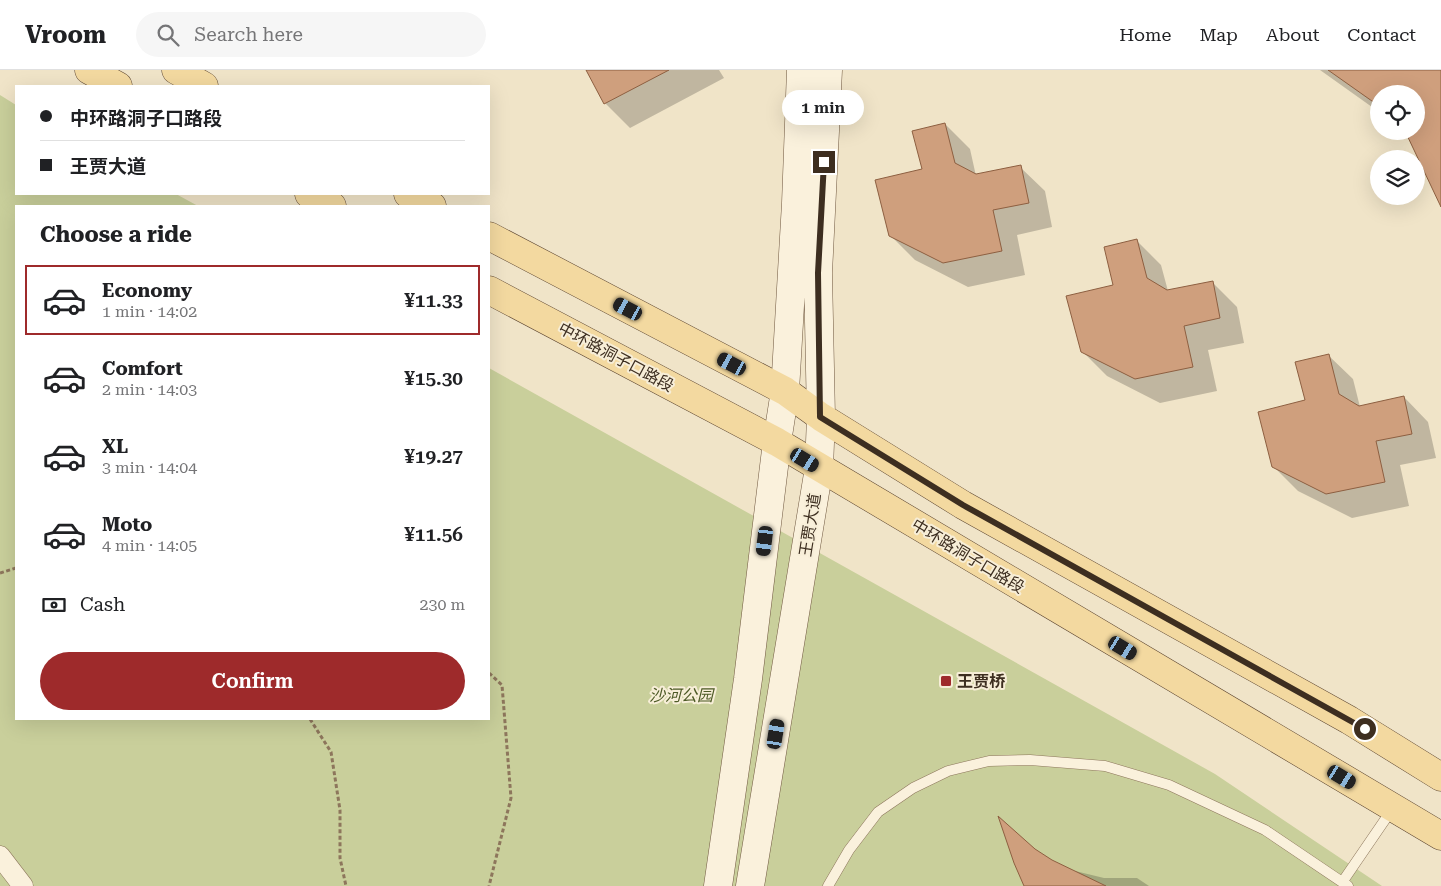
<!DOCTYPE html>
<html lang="en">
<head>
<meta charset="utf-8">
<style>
  :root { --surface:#fff; --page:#f6f6f6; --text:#202124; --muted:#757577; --line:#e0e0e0; --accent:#9e2a2b }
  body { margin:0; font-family:"Roboto Serif","Noto Sans SC",serif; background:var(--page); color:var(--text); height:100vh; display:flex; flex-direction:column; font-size:19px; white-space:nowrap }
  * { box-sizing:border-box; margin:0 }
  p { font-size:16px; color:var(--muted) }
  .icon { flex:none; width:28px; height:28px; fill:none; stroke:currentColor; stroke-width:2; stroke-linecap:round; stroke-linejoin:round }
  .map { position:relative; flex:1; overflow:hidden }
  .side { position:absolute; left:15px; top:135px; width:475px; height:515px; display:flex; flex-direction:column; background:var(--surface); border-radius:0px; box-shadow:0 5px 20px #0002 }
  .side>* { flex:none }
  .hud { position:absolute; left:15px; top:15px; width:475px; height:110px; border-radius:0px; box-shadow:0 5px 20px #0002; display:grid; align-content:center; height:110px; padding:0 25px; background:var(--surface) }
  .fabs { position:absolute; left:1370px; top:15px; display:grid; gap:10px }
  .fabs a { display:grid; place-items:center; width:55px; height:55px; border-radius:50%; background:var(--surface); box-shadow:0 5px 20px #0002; font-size:25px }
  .end { position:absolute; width:22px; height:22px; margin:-11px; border:6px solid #3d2e20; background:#fff; box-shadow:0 0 0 2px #fff }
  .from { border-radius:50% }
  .bubble { position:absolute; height:35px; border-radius:18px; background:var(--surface); box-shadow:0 5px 20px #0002; font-size:16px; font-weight:600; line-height:35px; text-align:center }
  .car { position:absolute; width:15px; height:30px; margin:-15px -8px; border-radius:6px; box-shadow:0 0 4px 1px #0007; background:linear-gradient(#222 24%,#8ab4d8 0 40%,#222 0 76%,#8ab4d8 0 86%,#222 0) }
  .hud b { display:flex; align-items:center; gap:18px; height:48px; font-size:19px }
  .hud b+b { border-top:1px solid var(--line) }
  .hud i { width:12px; height:12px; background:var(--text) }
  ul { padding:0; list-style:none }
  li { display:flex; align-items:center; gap:15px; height:70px; margin:0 10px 8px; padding:0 15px; border:2px solid transparent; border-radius:0px }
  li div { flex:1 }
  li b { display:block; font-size:19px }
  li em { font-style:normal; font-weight:600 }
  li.selected { border-color:var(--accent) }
  li>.icon { width:45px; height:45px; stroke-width:1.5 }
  h2 { padding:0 25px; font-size:22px; line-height:60px }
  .pay { display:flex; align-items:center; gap:12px; height:55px; padding:0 25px; font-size:19px }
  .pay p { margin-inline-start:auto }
  .action { display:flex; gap:10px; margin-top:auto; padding:10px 25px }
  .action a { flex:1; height:58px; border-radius:30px; background:var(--accent); color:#fff; font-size:20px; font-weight:600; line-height:58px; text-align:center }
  header { display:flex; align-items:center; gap:30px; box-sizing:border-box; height:70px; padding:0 25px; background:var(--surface); border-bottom:1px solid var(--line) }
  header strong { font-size:24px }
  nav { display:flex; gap:28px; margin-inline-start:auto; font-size:18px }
  .search { width:350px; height:45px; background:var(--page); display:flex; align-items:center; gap:12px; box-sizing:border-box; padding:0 18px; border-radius:28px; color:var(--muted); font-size:19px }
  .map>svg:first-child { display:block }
  .green { fill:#c9cf9b }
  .shadow { fill:#0003 }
  .building { fill:#cf9f7d; stroke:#8d5f41 }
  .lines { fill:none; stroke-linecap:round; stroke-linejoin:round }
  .lane-casing { stroke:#8d765c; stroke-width:11 }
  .street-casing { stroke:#8d765c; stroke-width:21 }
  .secondary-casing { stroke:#6f573f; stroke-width:29 }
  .primary-casing { stroke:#5b4430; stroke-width:29 }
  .path { stroke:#8d765c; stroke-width:3; stroke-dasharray:4 2.5; stroke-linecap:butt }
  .lane { stroke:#faf1dc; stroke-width:10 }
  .street { stroke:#faf1dc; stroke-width:20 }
  .secondary { stroke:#faf1dc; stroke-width:28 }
  .primary { stroke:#f3d9a0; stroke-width:28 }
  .route { stroke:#3d2e20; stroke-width:6 }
  .poi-dot { fill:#9e2a2b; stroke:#f7eed8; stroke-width:2 }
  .labels { text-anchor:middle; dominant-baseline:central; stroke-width:4; stroke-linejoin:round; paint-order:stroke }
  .street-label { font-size:16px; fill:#3d2e20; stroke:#f7eed8 }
  .poi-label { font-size:16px; font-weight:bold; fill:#3d2e20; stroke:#f7eed8; text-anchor:start }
  .park-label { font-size:16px; font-style:italic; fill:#4d5a26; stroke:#f7eed8 }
</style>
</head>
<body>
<header>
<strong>Vroom</strong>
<div class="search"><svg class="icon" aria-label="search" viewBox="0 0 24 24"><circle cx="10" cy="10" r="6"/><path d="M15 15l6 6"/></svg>Search here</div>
<nav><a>Home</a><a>Map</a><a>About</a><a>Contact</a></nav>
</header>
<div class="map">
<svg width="1441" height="816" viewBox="0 0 1441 816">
  <rect width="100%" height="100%" fill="#f0e4c8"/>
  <path class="green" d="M 0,25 L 16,35 L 16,124 L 176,124 L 198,136 L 16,136 L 16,649 L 489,649 L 489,298 L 1215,704 L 1382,816 L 0,816 Z"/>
  <path class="shadow" d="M 587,0 L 719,0 L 724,8 L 630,58 L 605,33 Z
    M 1320,0 L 1441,0 L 1441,134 L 1416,61 L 1416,24 L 1379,24 L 1379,42 Z
    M 945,54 L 970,79 L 976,106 L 1020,97 L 1045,121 L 1052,157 L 1017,165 L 1025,205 L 968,217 L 915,190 L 890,165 Z
    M 1136,170 L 1161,195 L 1168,221 L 1212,212 L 1237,237 L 1244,273 L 1208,280 L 1217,321 L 1160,333 L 1107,306 L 1082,281 Z
    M 1328,285 L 1353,309 L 1360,337 L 1404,327 L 1428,352 L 1436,388 L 1400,395 L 1409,436 L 1352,448 L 1298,421 L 1273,396 Z
    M 1034,780 L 1052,791 L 1071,800 L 1104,808 L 1137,808 L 1149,816 L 1026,816 Z"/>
  <path class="building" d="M 586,0 L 669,0 L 604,34 Z
    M 1328,0 L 1441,0 L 1441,137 L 1405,61 L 1416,61 L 1416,24 L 1379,24 L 1379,36 Z
    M 945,53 L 955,93 L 976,104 L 1021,95 L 1029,133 L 993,140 L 1002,181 L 943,193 L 889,166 L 875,110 L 922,99 L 912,61 Z
    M 1137,169 L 1147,208 L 1167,220 L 1213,211 L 1220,248 L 1184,256 L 1193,297 L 1135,309 L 1081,282 L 1066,226 L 1113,215 L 1104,177 Z
    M 1329,284 L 1339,324 L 1359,336 L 1404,326 L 1412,364 L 1376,371 L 1385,412 L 1326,424 L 1272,397 L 1258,342 L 1305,330 L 1295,292 Z
    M 998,746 L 1035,779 L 1052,790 L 1106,816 L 1024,816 L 1014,793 Z"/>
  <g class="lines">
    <g class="lane-casing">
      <path id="lane" d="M 1343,811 L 1393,738
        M 828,816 L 849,780 L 878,742 L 913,718 L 948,701 L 989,691 L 1030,690 L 1105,696 L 1169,715 L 1265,760 L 1348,816"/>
    </g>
    <g class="street-casing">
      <path id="street" d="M 0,786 L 23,816"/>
    </g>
    <g class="secondary-casing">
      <path id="secondary" d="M 718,816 L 748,609 L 777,372 L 785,321 L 796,133 L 801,0
        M 750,816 L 819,398 L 821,347 L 818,203 L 828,0"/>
    </g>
    <g class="primary-casing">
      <path id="primary" d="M 89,0 L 118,16
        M 176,0 L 204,16
        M 309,124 L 332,136
        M 408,124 L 432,136
        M 489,166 L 785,321 L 821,347 L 963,435 L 1349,650 L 1441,707
        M 489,220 L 777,372 L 1441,766"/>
    </g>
    <path class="path" d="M 0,503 L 16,498
      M 489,603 L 502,615 L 511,728 L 489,816
      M 310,649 L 331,682 L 340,740 L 340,788 L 346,816"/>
    <use href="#lane" class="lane"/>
    <use href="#street" class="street"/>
    <use href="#secondary" class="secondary"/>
    <use href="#primary" class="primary"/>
  </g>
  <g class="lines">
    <path class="route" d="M 824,92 L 818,203 L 820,347 L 963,435 L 1365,659"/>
  </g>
  <rect class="poi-dot" x="940" y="605" width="12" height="12" rx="2.5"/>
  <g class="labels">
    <g class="street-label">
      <text transform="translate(616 287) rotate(28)">中环路洞子口路段</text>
      <text transform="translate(810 455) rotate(-81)">王贾大道</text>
      <text transform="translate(968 486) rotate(31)">中环路洞子口路段</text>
    </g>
    <g class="poi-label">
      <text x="957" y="611">王贾桥</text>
    </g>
    <g class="park-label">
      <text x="681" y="625">沙河公园</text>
    </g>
  </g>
</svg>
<div class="fabs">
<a><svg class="icon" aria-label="locate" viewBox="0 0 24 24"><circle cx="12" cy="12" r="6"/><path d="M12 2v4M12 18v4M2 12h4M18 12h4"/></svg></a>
<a><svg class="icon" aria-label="layers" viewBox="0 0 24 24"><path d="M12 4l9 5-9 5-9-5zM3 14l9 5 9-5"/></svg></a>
</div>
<i class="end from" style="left:1365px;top:659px"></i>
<i class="end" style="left:824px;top:92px"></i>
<div class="bubble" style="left:782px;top:20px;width:82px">1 min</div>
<i class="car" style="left:628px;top:239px;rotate:298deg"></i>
<i class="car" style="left:732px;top:294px;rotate:298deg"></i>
<i class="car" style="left:805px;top:390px;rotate:121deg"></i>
<i class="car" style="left:765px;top:471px;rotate:187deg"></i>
<i class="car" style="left:1123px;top:578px;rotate:121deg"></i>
<i class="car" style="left:776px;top:664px;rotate:9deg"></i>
<i class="car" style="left:1342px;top:707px;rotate:121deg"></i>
<div class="hud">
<b><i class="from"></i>中环路洞子口路段</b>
<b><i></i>王贾大道</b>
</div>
<section class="side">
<h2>Choose a ride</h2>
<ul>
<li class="selected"><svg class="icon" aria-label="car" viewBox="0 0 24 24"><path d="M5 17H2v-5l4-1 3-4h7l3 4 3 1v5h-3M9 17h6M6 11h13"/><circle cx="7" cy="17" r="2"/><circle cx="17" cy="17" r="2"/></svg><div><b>Economy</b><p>1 min · 14:02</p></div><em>¥11.33</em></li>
<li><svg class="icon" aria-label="car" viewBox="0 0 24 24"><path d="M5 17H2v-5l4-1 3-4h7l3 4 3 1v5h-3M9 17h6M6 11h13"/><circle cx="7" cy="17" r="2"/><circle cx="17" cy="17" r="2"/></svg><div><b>Comfort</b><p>2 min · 14:03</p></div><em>¥15.30</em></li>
<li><svg class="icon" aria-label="car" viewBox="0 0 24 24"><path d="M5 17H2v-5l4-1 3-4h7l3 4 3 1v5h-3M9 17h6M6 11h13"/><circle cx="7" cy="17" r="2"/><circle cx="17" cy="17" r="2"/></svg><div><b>XL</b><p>3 min · 14:04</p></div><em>¥19.27</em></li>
<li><svg class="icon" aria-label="car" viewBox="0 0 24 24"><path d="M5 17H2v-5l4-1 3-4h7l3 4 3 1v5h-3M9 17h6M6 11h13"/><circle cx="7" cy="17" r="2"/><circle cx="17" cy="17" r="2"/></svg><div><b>Moto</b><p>4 min · 14:05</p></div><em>¥11.56</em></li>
</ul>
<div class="pay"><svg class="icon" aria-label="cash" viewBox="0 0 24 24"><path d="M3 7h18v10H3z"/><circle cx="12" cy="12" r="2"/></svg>Cash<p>230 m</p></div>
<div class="action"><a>Confirm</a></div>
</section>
</div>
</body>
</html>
